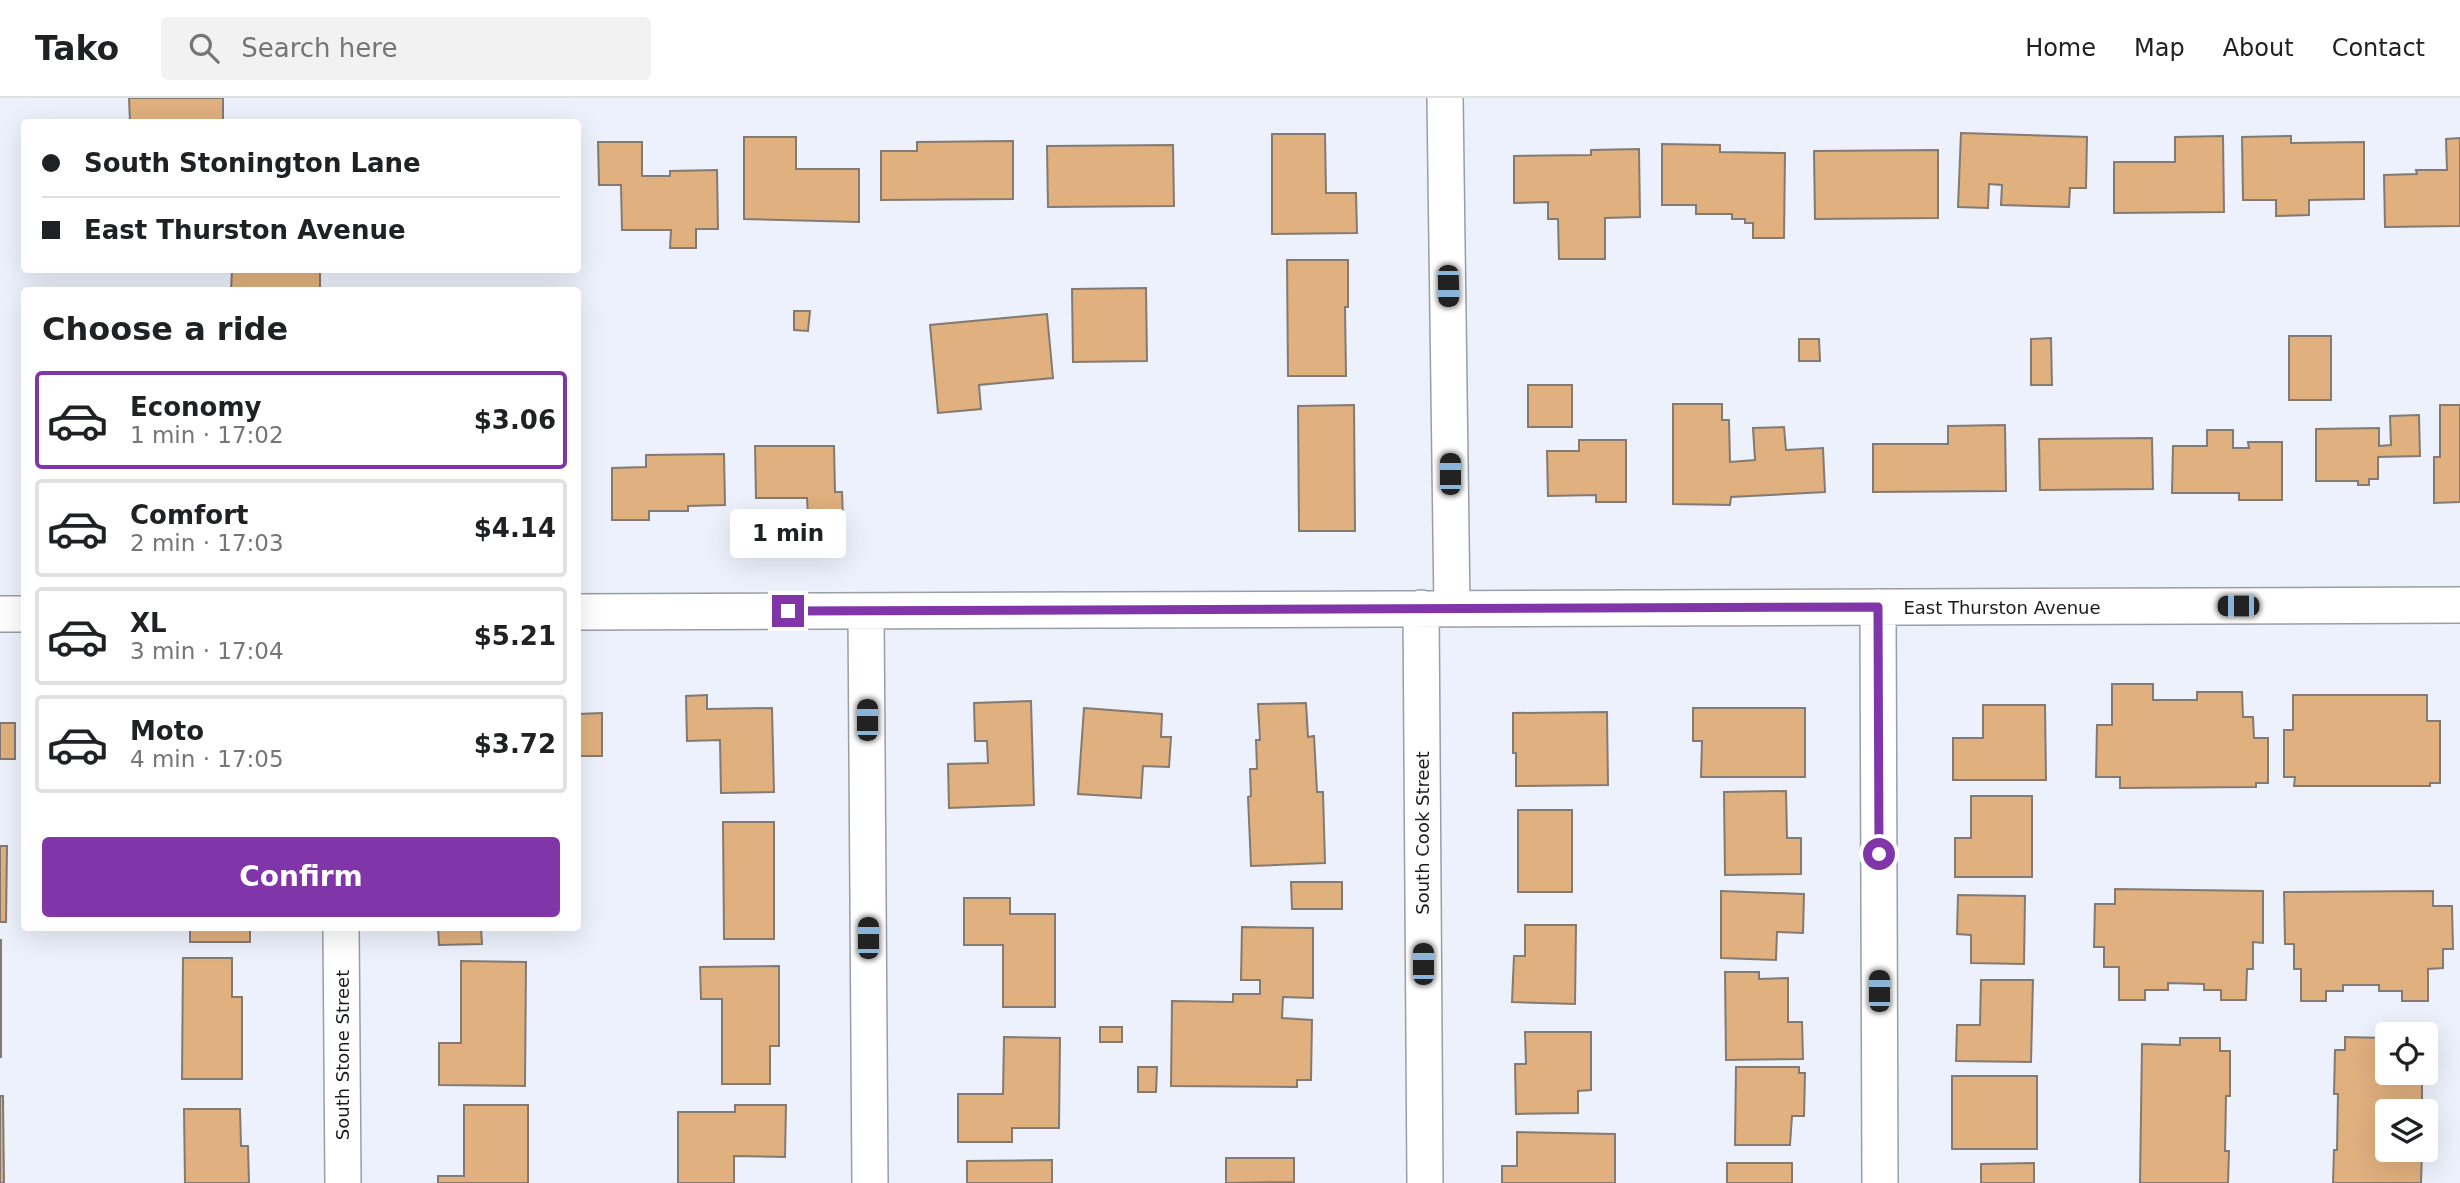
<!DOCTYPE html>
<html lang="en">
<head>
<meta charset="utf-8">
<style>
  :root { --surface:#fff; --page:#f2f2f2; --text:#202124; --muted:#757577; --line:#e0e0e0; --accent:#8036a8 }
  body { margin:0; font-family:"DejaVu Sans",sans-serif; background:var(--page); color:var(--text); height:100vh; display:flex; flex-direction:column; font-size:26px; white-space:nowrap }
  * { box-sizing:border-box; margin:0 }
  p { font-size:23px; color:var(--muted) }
  .icon { flex:none; width:38px; height:38px; fill:none; stroke:currentColor; stroke-width:2; stroke-linecap:round; stroke-linejoin:round }
  .map { position:relative; flex:1; overflow:hidden }
  .details { position:absolute; left:21px; top:189px; width:560px; height:644px; display:flex; flex-direction:column; background:var(--surface); border-radius:7px; box-shadow:0 7px 28px #0002 }
  .details>* { flex:none }
  .guide { position:absolute; left:21px; top:21px; width:560px; height:154px; border-radius:7px; box-shadow:0 7px 28px #0002; display:grid; align-content:center; height:154px; padding:0 21px; background:var(--surface) }
  .fabs { position:absolute; left:2375px; top:924px; display:grid; gap:14px }
  .fabs a { display:grid; place-items:center; width:63px; height:63px; border-radius:7px; background:var(--surface); box-shadow:0 7px 28px #0002; font-size:35px }
  .end { position:absolute; width:32px; height:32px; margin:-16px; border:9px solid #8036a8; background:#fff; box-shadow:0 0 0 4px #fff }
  .from { border-radius:50% }
  .bubble { position:absolute; height:49px; border-radius:7px; background:var(--surface); box-shadow:0 7px 28px #0002; font-size:23px; font-weight:700; line-height:49px; text-align:center }
  .car { position:absolute; width:21px; height:42px; margin:-21px -10px; border-radius:9px; box-shadow:0 0 5px 2px #0007; background:linear-gradient(#222 24%,#8ab4d8 0 40%,#222 0 76%,#8ab4d8 0 86%,#222 0) }
  .guide b { display:flex; align-items:center; gap:24px; height:66px; font-size:26px }
  .guide b+b { border-top:2px solid var(--line) }
  .guide i { width:18px; height:18px; background:var(--text) }
  ul { padding:0; list-style:none }
  li { display:flex; align-items:center; gap:21px; height:98px; margin:0 14px 10px; padding:0 7px; border:4px solid var(--line); border-radius:7px }
  li div { flex:1 }
  li b { display:block; font-size:26px }
  li em { font-style:normal; font-weight:700 }
  li.current { border-color:var(--accent) }
  li>.icon { width:63px; height:63px; stroke-width:1.5 }
  h2 { padding:0 21px; font-size:32px; line-height:84px }
  .primary-button { display:flex; gap:14px; margin-top:auto; padding:14px 21px }
  .primary-button a { flex:1; height:80px; border-radius:7px; background:var(--accent); color:#fff; font-size:28px; font-weight:700; line-height:80px; text-align:center }
  header { display:flex; align-items:center; gap:42px; box-sizing:border-box; height:98px; padding:0 35px; background:var(--surface); border-bottom:2px solid var(--line) }
  header strong { font-size:33px }
  nav { display:flex; gap:38px; margin-inline-start:auto; font-size:24px }
  .search { width:490px; height:63px; background:var(--page); display:flex; align-items:center; gap:18px; box-sizing:border-box; padding:0 24px; border-radius:7px; color:var(--muted); font-size:26px }
  .map>svg:first-child { display:block }
  .building { fill:#e0b07e; stroke:#827a73; stroke-width:2 }
  .lines { fill:none; stroke-linecap:round; stroke-linejoin:round }
  .minor-casing { stroke:#999da7; stroke-width:38 }
  .minor { stroke:#fff; stroke-width:35 }
  .route { stroke:#8036a8; stroke-width:9 }
  .labels { text-anchor:middle; dominant-baseline:central; stroke-width:5; stroke-linejoin:round; paint-order:stroke }
  .street-label { font-size:18px; fill:#181a1d; stroke:#fff }
</style>
</head>
<body>
<header>
<strong>Tako</strong>
<div class="search"><svg class="icon" aria-label="search" viewBox="0 0 24 24"><circle cx="10" cy="10" r="6"/><path d="M15 15l6 6"/></svg>Search here</div>
<nav><a>Home</a><a>Map</a><a>About</a><a>Contact</a></nav>
</header>
<div class="map">
<svg width="2460" height="1085" viewBox="0 0 2460 1085">
  <rect width="100%" height="100%" fill="#edf1fc"/>
  <path class="building" d="M 129,0 L 223,0 L 223,24 L 130,24 Z
    M 1961,35 L 2087,39 L 2086,90 L 2070,90 L 2069,109 L 2001,107 L 2002,87 L 1989,86 L 1988,110 L 1958,109 Z
    M 1272,36 L 1325,36 L 1326,95 L 1356,95 L 1357,135 L 1272,136 Z
    M 2223,38 L 2224,114 L 2114,115 L 2114,64 L 2175,64 L 2175,39 Z
    M 2291,38 L 2291,45 L 2364,44 L 2364,101 L 2309,102 L 2309,117 L 2276,118 L 2276,102 L 2243,102 L 2242,39 Z
    M 744,39 L 796,39 L 796,71 L 859,71 L 859,124 L 744,121 Z
    M 2460,40 L 2460,128 L 2385,129 L 2384,77 L 2417,76 L 2416,72 L 2447,72 L 2446,41 Z
    M 1013,43 L 1013,101 L 881,102 L 881,53 L 917,53 L 917,44 Z
    M 598,44 L 642,44 L 642,78 L 670,78 L 670,73 L 717,72 L 718,131 L 696,131 L 696,150 L 670,150 L 671,132 L 622,132 L 621,87 L 599,87 Z
    M 1662,46 L 1720,47 L 1720,54 L 1785,55 L 1784,140 L 1753,140 L 1753,125 L 1745,125 L 1745,121 L 1732,121 L 1732,116 L 1696,116 L 1696,107 L 1662,107 Z
    M 1173,47 L 1174,108 L 1048,109 L 1047,48 Z
    M 1639,51 L 1640,119 L 1605,120 L 1605,161 L 1559,161 L 1558,121 L 1548,121 L 1548,104 L 1514,105 L 1514,58 L 1591,57 L 1591,52 Z
    M 1938,52 L 1938,120 L 1815,121 L 1814,53 Z
    M 1287,162 L 1348,162 L 1348,209 L 1345,209 L 1346,278 L 1288,278 Z
    M 232,172 L 320,172 L 320,192 L 231,192 Z
    M 1146,190 L 1147,263 L 1073,264 L 1072,191 Z
    M 794,213 L 810,213 L 808,233 L 794,232 Z
    M 1047,216 L 1053,280 L 979,287 L 981,311 L 938,315 L 930,227 Z
    M 2289,238 L 2331,238 L 2331,302 L 2289,302 Z
    M 2051,240 L 2052,287 L 2031,287 L 2031,241 Z
    M 1799,241 L 1819,241 L 1820,263 L 1799,263 Z
    M 1528,287 L 1572,287 L 1572,329 L 1528,329 Z
    M 1673,306 L 1722,306 L 1722,322 L 1729,322 L 1730,364 L 1755,362 L 1753,330 L 1784,329 L 1786,352 L 1823,350 L 1825,394 L 1731,399 L 1730,407 L 1673,406 Z
    M 1354,307 L 1355,433 L 1299,433 L 1298,308 Z
    M 2440,307 L 2460,307 L 2460,404 L 2434,405 L 2434,359 L 2440,359 Z
    M 2419,317 L 2420,358 L 2378,359 L 2378,381 L 2369,381 L 2369,387 L 2358,387 L 2358,383 L 2316,383 L 2316,331 L 2379,330 L 2379,348 L 2391,347 L 2390,318 Z
    M 2005,327 L 2006,393 L 1873,394 L 1873,346 L 1948,346 L 1948,328 Z
    M 2207,332 L 2233,332 L 2233,350 L 2249,350 L 2248,344 L 2282,344 L 2282,402 L 2239,402 L 2239,395 L 2172,395 L 2173,348 L 2207,348 Z
    M 2152,340 L 2153,391 L 2040,392 L 2039,341 Z
    M 1579,342 L 1626,342 L 1626,404 L 1596,404 L 1596,397 L 1548,398 L 1547,353 L 1579,353 Z
    M 755,348 L 834,348 L 835,394 L 842,394 L 843,419 L 808,419 L 807,400 L 756,400 Z
    M 724,356 L 725,407 L 688,408 L 688,413 L 649,413 L 649,422 L 612,422 L 612,370 L 646,369 L 646,357 Z
    M 2112,586 L 2153,586 L 2153,602 L 2197,602 L 2197,594 L 2242,594 L 2243,619 L 2253,619 L 2254,640 L 2268,640 L 2268,685 L 2256,685 L 2256,689 L 2120,690 L 2120,679 L 2096,679 L 2097,627 L 2112,627 Z
    M 707,597 L 707,611 L 772,610 L 774,694 L 721,695 L 720,642 L 687,643 L 686,598 Z
    M 2293,597 L 2427,597 L 2427,623 L 2440,623 L 2440,685 L 2430,685 L 2430,688 L 2294,688 L 2295,679 L 2284,679 L 2284,632 L 2293,632 Z
    M 1031,603 L 1034,707 L 949,710 L 948,666 L 988,665 L 987,643 L 975,643 L 974,605 Z
    M 1306,605 L 1308,639 L 1314,638 L 1317,694 L 1323,694 L 1325,765 L 1251,768 L 1248,699 L 1251,698 L 1250,671 L 1257,671 L 1256,642 L 1260,642 L 1258,606 Z
    M 1983,607 L 2045,607 L 2046,682 L 1953,682 L 1953,640 L 1983,640 Z
    M 1084,610 L 1162,616 L 1161,639 L 1171,639 L 1169,669 L 1143,668 L 1141,700 L 1078,696 Z
    M 1693,610 L 1805,610 L 1805,679 L 1701,679 L 1702,643 L 1693,643 Z
    M 1607,614 L 1608,687 L 1516,688 L 1516,655 L 1513,655 L 1513,615 Z
    M 602,615 L 602,658 L 578,658 L 578,616 Z
    M 0,625 L 15,625 L 15,661 L 0,661 Z
    M 1786,693 L 1787,740 L 1801,740 L 1801,776 L 1725,777 L 1724,694 Z
    M 1971,698 L 2032,698 L 2032,779 L 1955,779 L 1955,740 L 1971,740 Z
    M 1518,712 L 1572,712 L 1572,794 L 1518,794 Z
    M 723,724 L 774,724 L 774,841 L 724,841 Z
    M 0,748 L 7,748 L 6,824 L 0,824 Z
    M 1291,784 L 1342,784 L 1342,811 L 1292,811 Z
    M 2115,791 L 2263,793 L 2263,845 L 2253,844 L 2253,871 L 2247,871 L 2246,902 L 2221,902 L 2221,892 L 2204,892 L 2204,886 L 2168,885 L 2168,892 L 2145,892 L 2145,902 L 2119,902 L 2119,869 L 2104,869 L 2104,849 L 2094,849 L 2095,806 L 2115,806 Z
    M 1721,793 L 1804,796 L 1803,835 L 1777,834 L 1776,862 L 1721,860 Z
    M 2433,793 L 2433,808 L 2452,808 L 2453,851 L 2443,851 L 2443,870 L 2428,871 L 2428,903 L 2402,903 L 2402,893 L 2379,893 L 2379,887 L 2343,887 L 2343,893 L 2326,893 L 2326,903 L 2301,903 L 2301,871 L 2294,871 L 2294,846 L 2285,846 L 2284,794 Z
    M 1958,797 L 2025,798 L 2024,866 L 1971,865 L 1971,837 L 1957,836 Z
    M 964,800 L 1010,800 L 1010,816 L 1055,816 L 1055,909 L 1003,909 L 1003,847 L 964,847 Z
    M 1525,827 L 1576,827 L 1575,906 L 1512,904 L 1514,858 L 1525,858 Z
    M 1242,829 L 1313,830 L 1313,900 L 1283,899 L 1282,920 L 1312,922 L 1311,982 L 1297,982 L 1297,989 L 1171,988 L 1172,903 L 1233,904 L 1233,896 L 1260,896 L 1260,882 L 1241,882 Z
    M 190,830 L 250,830 L 250,844 L 190,844 Z
    M 438,830 L 481,830 L 482,846 L 439,847 Z
    M 0,842 L 1,842 L 1,959 L 0,959 Z
    M 183,860 L 232,860 L 232,899 L 242,899 L 242,981 L 182,981 Z
    M 461,863 L 526,864 L 525,988 L 439,987 L 439,945 L 461,945 Z
    M 779,868 L 779,948 L 770,948 L 770,986 L 722,986 L 722,901 L 701,901 L 700,869 Z
    M 1725,874 L 1759,874 L 1759,881 L 1788,880 L 1788,924 L 1802,924 L 1803,961 L 1726,962 Z
    M 1981,882 L 2033,882 L 2031,964 L 1956,963 L 1957,927 L 1980,927 Z
    M 1100,929 L 1122,929 L 1122,944 L 1100,944 Z
    M 1525,934 L 1591,934 L 1591,992 L 1578,993 L 1578,1015 L 1516,1016 L 1515,966 L 1526,966 Z
    M 1004,939 L 1060,940 L 1059,1030 L 1012,1030 L 1012,1044 L 958,1044 L 958,996 L 1003,996 Z
    M 2345,939 L 2385,940 L 2387,975 L 2422,975 L 2422,1013 L 2387,1013 L 2387,1052 L 2422,1052 L 2421,1085 L 2333,1085 L 2334,1052 L 2337,1052 L 2338,996 L 2334,996 L 2335,952 L 2345,952 Z
    M 2180,940 L 2220,940 L 2220,953 L 2230,953 L 2230,998 L 2226,998 L 2225,1053 L 2229,1053 L 2228,1085 L 2140,1085 L 2142,946 L 2180,947 Z
    M 1138,969 L 1157,969 L 1156,994 L 1138,994 Z
    M 1736,969 L 1799,969 L 1799,975 L 1805,975 L 1804,1018 L 1792,1018 L 1790,1047 L 1735,1047 Z
    M 1952,978 L 2037,978 L 2037,1051 L 1952,1051 Z
    M 0,998 L 3,998 L 4,1085 L 0,1085 Z
    M 464,1007 L 528,1007 L 528,1085 L 438,1085 L 438,1078 L 464,1078 Z
    M 735,1007 L 786,1007 L 785,1059 L 734,1058 L 734,1085 L 678,1085 L 678,1014 L 735,1014 Z
    M 184,1011 L 240,1011 L 241,1048 L 248,1048 L 249,1085 L 185,1085 Z
    M 1517,1034 L 1615,1036 L 1615,1085 L 1502,1085 L 1502,1068 L 1517,1068 Z
    M 1226,1060 L 1294,1060 L 1294,1084 L 1226,1085 Z
    M 1052,1062 L 1052,1085 L 967,1085 L 967,1063 Z
    M 1727,1065 L 1792,1065 L 1792,1085 L 1727,1085 Z
    M 2034,1065 L 2034,1085 L 1981,1085 L 1981,1066 Z"/>
  <g class="lines">
    <g class="minor-casing">
      <path id="minor" d="M 1445,0 L 1452,510
        M 1878,509 L 1880,1085
        M 1421,510 L 1425,1085
        M 866,513 L 870,1085
        M 578,514 L 2460,507
        M 0,516 L 24,516
        M 341,830 L 343,1085"/>
    </g>
    <use href="#minor" class="minor"/>
  </g>
  <g class="lines">
    <path class="route" d="M 788,513 L 1878,509 L 1879,756"/>
  </g>
  <g class="labels">
    <g class="street-label">
      <text x="2002" y="509">East Thurston Avenue</text>
      <text transform="translate(1422 735) rotate(-90)">South Cook Street</text>
      <text transform="translate(342 957) rotate(-90)">South Stone Street</text>
    </g>
  </g>
</svg>
<div class="fabs">
<a><svg class="icon" aria-label="locate" viewBox="0 0 24 24"><circle cx="12" cy="12" r="6"/><path d="M12 2v4M12 18v4M2 12h4M18 12h4"/></svg></a>
<a><svg class="icon" aria-label="layers" viewBox="0 0 24 24"><path d="M12 4l9 5-9 5-9-5zM3 14l9 5 9-5"/></svg></a>
</div>
<i class="end from" style="left:1879px;top:756px"></i>
<i class="end" style="left:788px;top:513px"></i>
<div class="bubble" style="left:730px;top:411px;width:116px">1 min</div>
<i class="car" style="left:1448px;top:188px;rotate:179deg"></i>
<i class="car" style="left:1450px;top:376px;rotate:0deg"></i>
<i class="car" style="left:2238px;top:508px;rotate:270deg"></i>
<i class="car" style="left:867px;top:622px;rotate:0deg"></i>
<i class="car" style="left:868px;top:840px;rotate:0deg"></i>
<i class="car" style="left:1423px;top:866px;rotate:0deg"></i>
<i class="car" style="left:1879px;top:893px;rotate:0deg"></i>
<div class="guide">
<b><i class="from"></i>South Stonington Lane</b>
<b><i></i>East Thurston Avenue</b>
</div>
<section class="details">
<h2>Choose a ride</h2>
<ul>
<li class="current"><svg class="icon" aria-label="car" viewBox="0 0 24 24"><path d="M5 17H2v-5l4-1 3-4h7l3 4 3 1v5h-3M9 17h6M6 11h13"/><circle cx="7" cy="17" r="2"/><circle cx="17" cy="17" r="2"/></svg><div><b>Economy</b><p>1 min · 17:02</p></div><em>$3.06</em></li>
<li><svg class="icon" aria-label="car" viewBox="0 0 24 24"><path d="M5 17H2v-5l4-1 3-4h7l3 4 3 1v5h-3M9 17h6M6 11h13"/><circle cx="7" cy="17" r="2"/><circle cx="17" cy="17" r="2"/></svg><div><b>Comfort</b><p>2 min · 17:03</p></div><em>$4.14</em></li>
<li><svg class="icon" aria-label="car" viewBox="0 0 24 24"><path d="M5 17H2v-5l4-1 3-4h7l3 4 3 1v5h-3M9 17h6M6 11h13"/><circle cx="7" cy="17" r="2"/><circle cx="17" cy="17" r="2"/></svg><div><b>XL</b><p>3 min · 17:04</p></div><em>$5.21</em></li>
<li><svg class="icon" aria-label="car" viewBox="0 0 24 24"><path d="M5 17H2v-5l4-1 3-4h7l3 4 3 1v5h-3M9 17h6M6 11h13"/><circle cx="7" cy="17" r="2"/><circle cx="17" cy="17" r="2"/></svg><div><b>Moto</b><p>4 min · 17:05</p></div><em>$3.72</em></li>
</ul>
<div class="primary-button"><a>Confirm</a></div>
</section>
</div>
</body>
</html>
